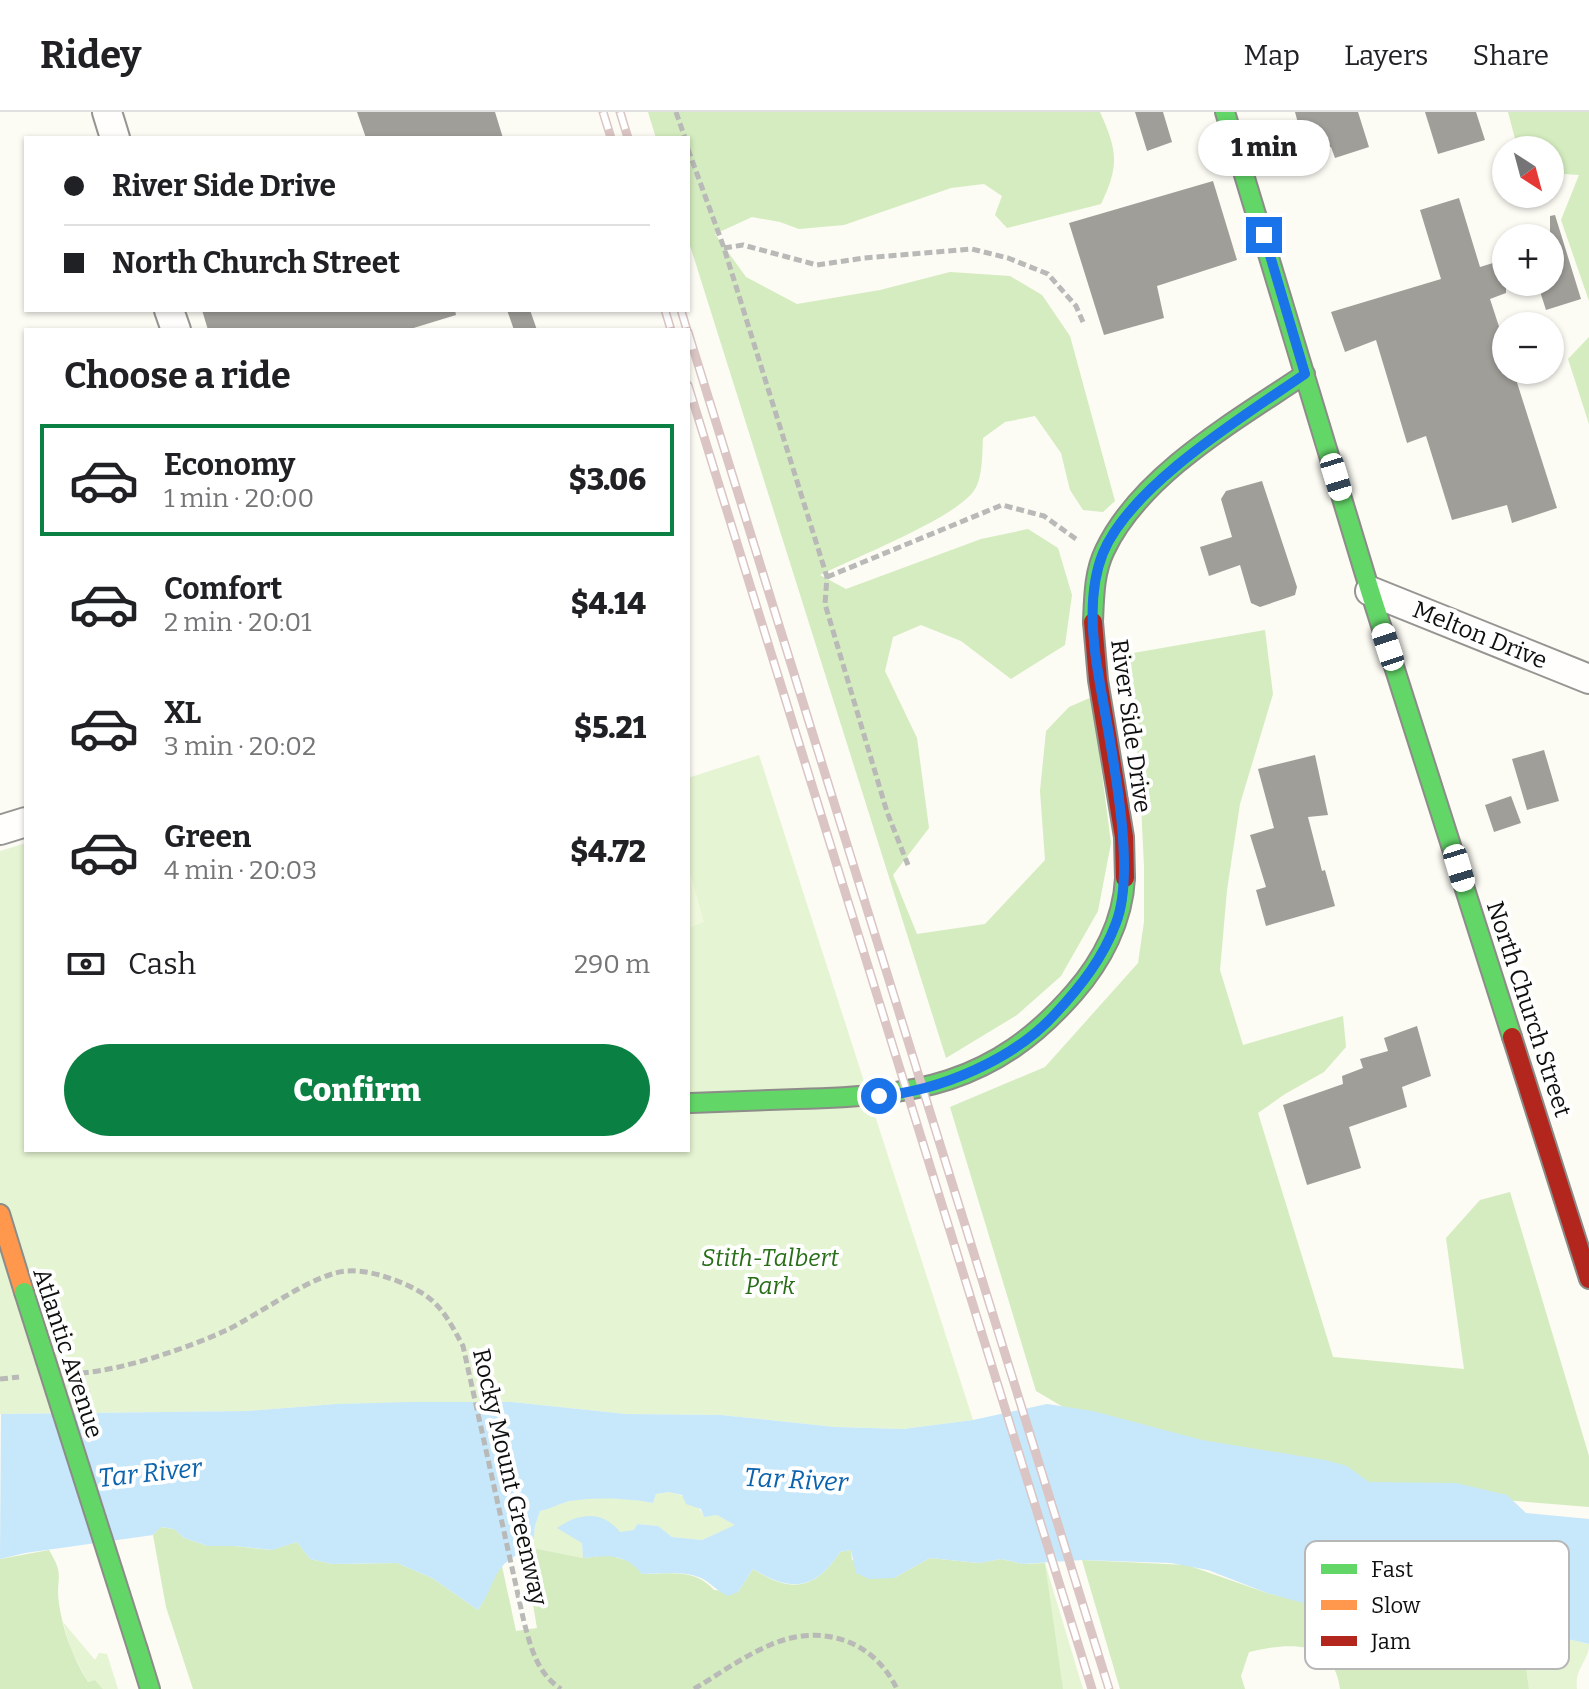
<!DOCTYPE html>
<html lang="en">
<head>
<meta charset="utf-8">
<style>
  :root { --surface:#fff; --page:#f6f6f6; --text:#202124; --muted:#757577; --line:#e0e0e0; --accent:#0b8043 }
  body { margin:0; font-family:Bitter,serif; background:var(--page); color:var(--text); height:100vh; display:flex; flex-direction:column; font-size:30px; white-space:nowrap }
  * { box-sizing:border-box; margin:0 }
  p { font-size:26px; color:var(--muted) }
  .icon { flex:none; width:44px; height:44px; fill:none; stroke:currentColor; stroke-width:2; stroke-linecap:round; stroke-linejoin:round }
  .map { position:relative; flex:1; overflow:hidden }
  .side { position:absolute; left:24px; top:216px; width:666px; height:824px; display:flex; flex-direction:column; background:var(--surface); border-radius:0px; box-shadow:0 2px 6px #0004 }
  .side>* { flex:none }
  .banner { position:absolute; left:24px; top:24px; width:666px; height:176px; border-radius:0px; box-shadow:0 2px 6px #0004; display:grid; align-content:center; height:176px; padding:0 40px; background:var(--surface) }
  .needle { width:52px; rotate:144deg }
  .tools { position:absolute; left:1492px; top:24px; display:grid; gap:16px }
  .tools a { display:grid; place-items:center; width:72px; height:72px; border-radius:50%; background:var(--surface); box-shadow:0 2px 6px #0004; font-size:40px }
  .end { position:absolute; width:36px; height:36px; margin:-18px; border:10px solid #1a73e8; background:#fff; box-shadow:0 0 0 4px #fff }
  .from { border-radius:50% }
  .bubble { position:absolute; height:56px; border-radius:28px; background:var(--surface); box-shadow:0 2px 6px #0004; font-size:26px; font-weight:800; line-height:56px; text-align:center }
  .car { position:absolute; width:24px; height:48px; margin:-24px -12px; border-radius:10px; box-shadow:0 0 6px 2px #0007; background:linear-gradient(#fff 24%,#345 0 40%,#fff 0 76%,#345 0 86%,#fff 0) }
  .banner b { display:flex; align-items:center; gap:28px; height:76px; font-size:30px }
  .banner b+b { border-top:2px solid var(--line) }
  .banner i { width:20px; height:20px; background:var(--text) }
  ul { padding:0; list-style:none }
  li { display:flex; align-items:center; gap:24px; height:112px; margin:0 16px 12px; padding:0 24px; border:4px solid transparent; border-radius:0px }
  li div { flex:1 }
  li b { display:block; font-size:30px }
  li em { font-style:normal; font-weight:800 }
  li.current { border-color:var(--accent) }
  li>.icon { width:72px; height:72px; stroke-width:1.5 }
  h2 { padding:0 40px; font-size:36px; line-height:96px }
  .pay { display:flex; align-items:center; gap:20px; height:88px; padding:0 40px; font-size:30px }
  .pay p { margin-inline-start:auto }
  .primary-button { display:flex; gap:16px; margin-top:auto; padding:16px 40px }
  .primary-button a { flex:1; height:92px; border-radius:48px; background:var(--accent); color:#fff; font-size:32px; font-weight:800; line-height:92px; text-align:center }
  header { display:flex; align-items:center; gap:48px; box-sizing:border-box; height:112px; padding:0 40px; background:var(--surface); border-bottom:2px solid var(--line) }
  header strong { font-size:38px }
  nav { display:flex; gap:44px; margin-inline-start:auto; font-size:28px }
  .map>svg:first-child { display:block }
  .green { fill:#e5f4d2 }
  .forest { fill:#d4ecbf }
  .pitch { fill:#eff7dc }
  .water { fill:#c7e7fa }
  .building { fill:#a09e99 }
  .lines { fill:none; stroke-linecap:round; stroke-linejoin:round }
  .street-casing { stroke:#969592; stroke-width:32 }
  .fast-casing { stroke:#8c8c89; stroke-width:22 }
  .slow-casing { stroke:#8c8c89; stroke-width:22 }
  .jam-casing { stroke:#8c8c89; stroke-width:22 }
  .path { stroke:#b9b9b8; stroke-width:5; stroke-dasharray:8 4; stroke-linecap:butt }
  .street { stroke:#fffefd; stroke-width:28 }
  .fast { stroke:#63d668; stroke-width:18 }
  .slow { stroke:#ff974d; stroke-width:18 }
  .jam { stroke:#b3261e; stroke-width:18 }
  .rail-casing { stroke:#dac4c4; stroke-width:9 }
  .rail { stroke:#fff; stroke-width:6; stroke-dasharray:18; stroke-linecap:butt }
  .fast-bridge-casing { stroke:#8c8c89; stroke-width:22; stroke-linecap:butt }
  .fast-bridge { stroke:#63d668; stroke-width:18 }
  .route { stroke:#1a73e8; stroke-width:10 }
  .labels { text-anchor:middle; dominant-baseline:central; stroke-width:8; stroke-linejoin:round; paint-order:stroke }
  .street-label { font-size:24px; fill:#0f0f0f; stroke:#fff }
  .park-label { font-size:24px; font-style:italic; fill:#286e18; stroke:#fff }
  .water-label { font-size:26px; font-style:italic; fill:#0b63ae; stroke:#fff }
  .key { fill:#fff; stroke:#b7b7b7; stroke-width:2 }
  .key-label { font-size:22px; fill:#0f0f0f }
</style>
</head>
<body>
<header>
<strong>Ridey</strong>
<nav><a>Map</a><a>Layers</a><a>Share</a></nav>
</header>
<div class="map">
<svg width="1589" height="1577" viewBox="0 0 1589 1577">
  <rect width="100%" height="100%" fill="#fcfbf4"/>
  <path class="green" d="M 759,643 L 973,1308 L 903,1317 L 835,1315 L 721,1303 L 626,1302 L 512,1290 L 336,1292 L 248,1299 L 0,1302 L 0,739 L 26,731 L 26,1038 L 688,1038 L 688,666 Z
    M 669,1380 C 684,1383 698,1390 704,1405 L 717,1403 L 736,1413 L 702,1428 L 672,1425 L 657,1414 L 637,1412 L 634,1418 L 582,1431 L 583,1446 L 533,1436 L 535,1414 L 540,1399 C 551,1397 560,1391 570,1389 C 596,1384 627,1386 653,1391 L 656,1382 Z
    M 1045,1451 L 1083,1577 L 1063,1577 L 1060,1568 Z
    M 63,1510 L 95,1548 L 99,1541 L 107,1542 L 118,1577 L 103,1577 L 95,1568 L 88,1570 L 71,1538 Z
    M 1521,1516 L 1589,1532 C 1589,1550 1574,1556 1577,1577 L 1529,1577 Z"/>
  <path class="forest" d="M 648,0 L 1100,0 C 1117,38 1120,53 1101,92 L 1007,116 L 995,103 L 1002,84 L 984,72 L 951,76 L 844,113 L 799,117 L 780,110 L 752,105 L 715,122 L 746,165 L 797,192 L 880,178 L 950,160 L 1010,164 L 1042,183 L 1070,224 L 1115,389 L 1103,400 L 1083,398 L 1070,378 L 1061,341 L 1035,304 L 1005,310 L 983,326 C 982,342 983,368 973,380 C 951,408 856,445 820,463 L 846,477 L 981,427 L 1028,417 L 1058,436 L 1072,483 L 1065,533 L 1011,567 L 961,529 L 921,513 L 893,525 L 885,559 L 917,626 L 929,716 L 893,763 L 917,822 L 985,812 L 1045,748 L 1040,679 L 1046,619 L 1069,595 L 1092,585 L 1111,731 L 1098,799 L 1061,864 L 1017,903 L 946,946 L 688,127 L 688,26 L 656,26 Z
    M 1508,0 L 1589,0 L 1589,189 L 1561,108 L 1579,63 L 1550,61 L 1550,38 L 1518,38 Z
    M 1589,225 L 1589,312 L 1568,247 Z
    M 1265,518 L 1273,582 L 1240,692 L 1227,778 L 1220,858 L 1243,933 L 1343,904 L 1346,935 L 1324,960 L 1285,982 L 1258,1001 L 1333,1245 L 1464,1257 L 1446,1126 L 1480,1088 L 1510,1080 L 1589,1344 L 1589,1395 L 1382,1378 L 1107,1321 L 1036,1279 L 950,995 L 1045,955 L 1138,851 L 1144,810 L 1144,754 L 1139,652 L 1122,543 Z
    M 160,1415 L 174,1417 L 184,1426 L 208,1434 L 234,1434 L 271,1438 L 297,1430 L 310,1447 L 332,1452 L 397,1451 L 432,1466 L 478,1498 C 488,1484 490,1468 502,1454 L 516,1519 L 537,1516 L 524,1440 L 533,1436 L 583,1446 L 608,1443 L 632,1450 L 642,1462 C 669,1462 695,1456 714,1478 L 738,1480 L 753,1457 C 790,1481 815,1479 840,1440 L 851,1438 L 852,1448 L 894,1466 L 930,1446 L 978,1451 L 1001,1447 L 1023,1452 L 1045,1451 L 1063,1577 L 193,1577 L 166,1495 L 153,1423 Z
    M 49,1438 C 66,1466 55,1464 59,1492 C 63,1519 73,1546 88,1570 L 95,1568 L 103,1577 L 0,1577 L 0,1447 Z
    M 1082,1448 L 1187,1453 L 1267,1481 L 1354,1503 L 1368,1501 L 1465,1514 L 1521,1516 L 1529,1577 L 1340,1577 C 1334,1526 1287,1531 1249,1540 L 1241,1564 L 1245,1577 L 1120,1577 Z"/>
  <path class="pitch" d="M 688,753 L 704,810 L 688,816 Z"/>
  <path class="water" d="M 410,1290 L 512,1290 L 626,1302 L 721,1303 L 835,1315 L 903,1317 L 973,1308 L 1047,1292 L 1093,1299 L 1202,1328 L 1325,1348 L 1347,1354 L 1369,1370 L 1456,1371 L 1507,1383 L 1526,1401 L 1589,1407 L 1589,1532 L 1521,1516 L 1465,1514 L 1368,1501 L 1354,1503 L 1335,1500 L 1267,1481 L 1208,1458 L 1171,1451 L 1082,1448 L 1023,1452 L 1001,1447 L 979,1451 L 930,1446 L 894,1466 L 869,1467 L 856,1461 L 851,1438 L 840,1440 C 815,1479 790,1480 753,1457 L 738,1480 L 728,1484 C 717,1479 710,1470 701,1466 C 683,1458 661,1462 642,1462 C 625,1441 608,1443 583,1446 L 582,1431 L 557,1416 C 579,1401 602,1398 620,1420 L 634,1418 L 637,1412 L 658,1414 L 672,1425 L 702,1428 L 735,1413 L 717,1403 L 704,1405 L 701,1397 L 686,1392 L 682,1383 L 669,1380 L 656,1382 L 653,1391 C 628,1386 596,1385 570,1389 C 560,1391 551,1397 540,1399 L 535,1414 L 533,1436 C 490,1451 499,1468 478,1498 L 432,1466 L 397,1451 L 332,1452 L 310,1447 L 297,1430 L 272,1438 L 234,1434 L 208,1434 L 184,1426 L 174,1417 L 161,1415 L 153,1423 L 25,1441 L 0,1447 L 1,1302 L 248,1299 L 336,1292 Z"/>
  <path class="building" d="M 357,0 L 495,0 L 503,26 L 366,26 Z
    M 1135,0 L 1163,0 L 1172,30 L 1147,39 Z
    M 1295,0 L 1358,0 L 1369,35 L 1335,46 L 1331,35 L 1306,41 Z
    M 1425,0 L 1476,0 L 1485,28 L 1438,42 Z
    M 1213,69 L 1237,148 L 1157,174 L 1164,206 L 1104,223 L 1069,111 Z
    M 1459,86 L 1480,155 L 1506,147 L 1506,181 L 1490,187 L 1506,236 L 1506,258 L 1513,258 L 1557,396 L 1512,411 L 1507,393 L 1452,408 L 1426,324 L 1407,331 L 1376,228 L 1345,240 L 1331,200 L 1441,167 L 1420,98 Z
    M 1555,103 L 1581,187 L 1546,198 L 1537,170 L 1550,170 L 1550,104 Z
    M 202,198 L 455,198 L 456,203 L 407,218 L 208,218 Z
    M 507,198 L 530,198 L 537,218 L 514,218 Z
    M 1262,369 L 1297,475 L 1295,483 L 1260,495 L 1251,491 L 1240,453 L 1209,464 L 1200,435 L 1232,425 L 1221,387 L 1226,379 Z
    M 1544,638 L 1559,689 L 1527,698 L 1512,647 Z
    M 1315,643 L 1328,703 L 1308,705 L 1322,759 L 1325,758 L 1335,794 L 1266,814 L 1256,778 L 1266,775 L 1250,723 L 1274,716 L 1258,657 Z
    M 1511,684 L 1521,711 L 1494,720 L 1485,693 Z
    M 1417,914 L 1431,964 L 1402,975 L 1407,995 L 1349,1015 L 1361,1056 L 1307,1073 L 1283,993 L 1343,972 L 1342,964 L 1363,956 L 1360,947 L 1388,939 L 1384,926 Z"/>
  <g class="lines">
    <g class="street-casing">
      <path id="street" d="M 107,0 L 115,26
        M 169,198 L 176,218
        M 1370,479 L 1589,567
        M 0,718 L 26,710"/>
    </g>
    <g class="fast-casing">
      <path id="fast" d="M 1225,0 L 1370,479 L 1512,925
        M 1093,510 C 1094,486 1094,460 1105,438 C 1141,362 1237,308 1305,262
        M 688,991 C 725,990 762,988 798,987 C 914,984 993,974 1074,881 C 1102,849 1123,809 1125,766
        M 138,1538 L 150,1577"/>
    </g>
    <g class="slow-casing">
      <path id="slow" d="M 0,1102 L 24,1180"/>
    </g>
    <g class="jam-casing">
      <path id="jam" d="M 1093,510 L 1098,568 L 1124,725 L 1125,766
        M 1512,925 L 1589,1167"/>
    </g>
    <path class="path" d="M 676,0 L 685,26
      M 688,37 L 724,136 L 827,465 L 825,492 L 887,700 L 908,753
      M 724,136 L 743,133 L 817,153 L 864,146 L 972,137 L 1008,146 L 1048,162 L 1076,194 L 1083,210
      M 827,465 L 1002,393 L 1044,404 L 1076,427
      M 81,1261 C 123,1258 188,1236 227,1218 C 258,1203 316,1160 348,1159 C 364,1158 381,1163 395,1168 C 436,1184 443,1197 463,1234 L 524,1510 C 531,1536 537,1561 561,1577
      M 0,1267 L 19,1265
      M 694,1577 C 719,1562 744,1544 770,1533 C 820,1511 873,1527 897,1577"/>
    <use href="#street" class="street"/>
    <use href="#fast" class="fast"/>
    <use href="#slow" class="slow"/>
    <use href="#jam" class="jam"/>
    <g class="rail-casing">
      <path id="rail" d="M 603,0 L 611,26
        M 620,0 L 628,26
        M 665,198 L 671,218
        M 681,198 L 687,218
        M 688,220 L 1109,1577
        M 688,273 L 1092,1577"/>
    </g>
    <use href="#rail" class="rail"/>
    <g class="fast-bridge-casing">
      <path id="fast-bridge" d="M 24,1180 L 138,1538"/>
    </g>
    <use href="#fast-bridge" class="fast-bridge"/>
  </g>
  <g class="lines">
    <path class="route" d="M 879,984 C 940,979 1015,947 1056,901 C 1081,874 1103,846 1116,811 C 1138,755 1109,628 1099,566 C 1092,528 1088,478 1103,441 C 1131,373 1244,304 1305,262 L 1264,123"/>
  </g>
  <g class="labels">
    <g class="street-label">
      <text transform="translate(1480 523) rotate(22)">Melton Drive</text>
      <text transform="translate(1131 614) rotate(82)">River Side Drive</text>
      <text transform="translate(1529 897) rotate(72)">North Church Street</text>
      <text transform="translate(68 1241) rotate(72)">Atlantic Avenue</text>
      <text transform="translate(510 1365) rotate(77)">Rocky Mount Greenway</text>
    </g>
    <g class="park-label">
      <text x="770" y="1146">Stith-Talbert<tspan x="770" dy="28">Park</tspan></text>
    </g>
    <g class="water-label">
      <text transform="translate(150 1361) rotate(-6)">Tar River</text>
      <text transform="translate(796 1368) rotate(3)">Tar River</text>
    </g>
  </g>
  <rect x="1305" y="1429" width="264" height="128" rx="12" class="key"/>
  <rect x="1321" y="1452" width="36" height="10" fill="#63d668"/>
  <rect x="1321" y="1488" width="36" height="10" fill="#ff974d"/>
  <rect x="1321" y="1524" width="36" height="10" fill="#b3261e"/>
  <g class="key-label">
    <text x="1371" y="1465">Fast</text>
    <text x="1371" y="1501">Slow</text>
    <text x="1371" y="1537">Jam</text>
  </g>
</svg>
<div class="tools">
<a><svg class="needle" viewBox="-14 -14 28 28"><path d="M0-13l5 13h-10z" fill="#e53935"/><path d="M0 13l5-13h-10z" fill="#757577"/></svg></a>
<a>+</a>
<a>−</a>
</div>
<i class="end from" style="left:879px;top:984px"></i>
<i class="end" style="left:1264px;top:123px"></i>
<div class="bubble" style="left:1198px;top:8px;width:132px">1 min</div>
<i class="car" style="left:1336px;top:365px;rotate:163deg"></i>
<i class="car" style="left:1388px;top:535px;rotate:342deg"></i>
<i class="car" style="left:1459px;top:756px;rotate:163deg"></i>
<div class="banner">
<b><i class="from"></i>River Side Drive</b>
<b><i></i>North Church Street</b>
</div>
<section class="side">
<h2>Choose a ride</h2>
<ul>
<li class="current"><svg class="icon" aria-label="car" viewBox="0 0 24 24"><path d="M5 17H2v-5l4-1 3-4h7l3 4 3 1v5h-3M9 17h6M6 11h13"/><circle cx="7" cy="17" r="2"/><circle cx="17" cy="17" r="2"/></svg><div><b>Economy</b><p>1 min · 20:00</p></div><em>$3.06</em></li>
<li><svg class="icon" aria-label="car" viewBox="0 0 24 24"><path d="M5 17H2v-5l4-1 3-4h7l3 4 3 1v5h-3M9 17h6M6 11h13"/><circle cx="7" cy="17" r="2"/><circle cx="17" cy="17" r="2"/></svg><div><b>Comfort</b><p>2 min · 20:01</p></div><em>$4.14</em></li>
<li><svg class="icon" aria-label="car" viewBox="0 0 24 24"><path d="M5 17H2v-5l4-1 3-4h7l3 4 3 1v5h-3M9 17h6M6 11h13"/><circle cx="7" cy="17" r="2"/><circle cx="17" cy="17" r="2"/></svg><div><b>XL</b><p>3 min · 20:02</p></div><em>$5.21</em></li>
<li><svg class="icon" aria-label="car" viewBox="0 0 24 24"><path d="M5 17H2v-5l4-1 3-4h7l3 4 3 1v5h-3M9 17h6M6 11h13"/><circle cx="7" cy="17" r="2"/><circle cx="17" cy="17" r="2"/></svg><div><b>Green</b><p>4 min · 20:03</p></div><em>$4.72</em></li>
</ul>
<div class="pay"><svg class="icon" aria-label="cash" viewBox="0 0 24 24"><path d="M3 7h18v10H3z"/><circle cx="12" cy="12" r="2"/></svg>Cash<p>290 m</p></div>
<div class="primary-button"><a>Confirm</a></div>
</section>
</div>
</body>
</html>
